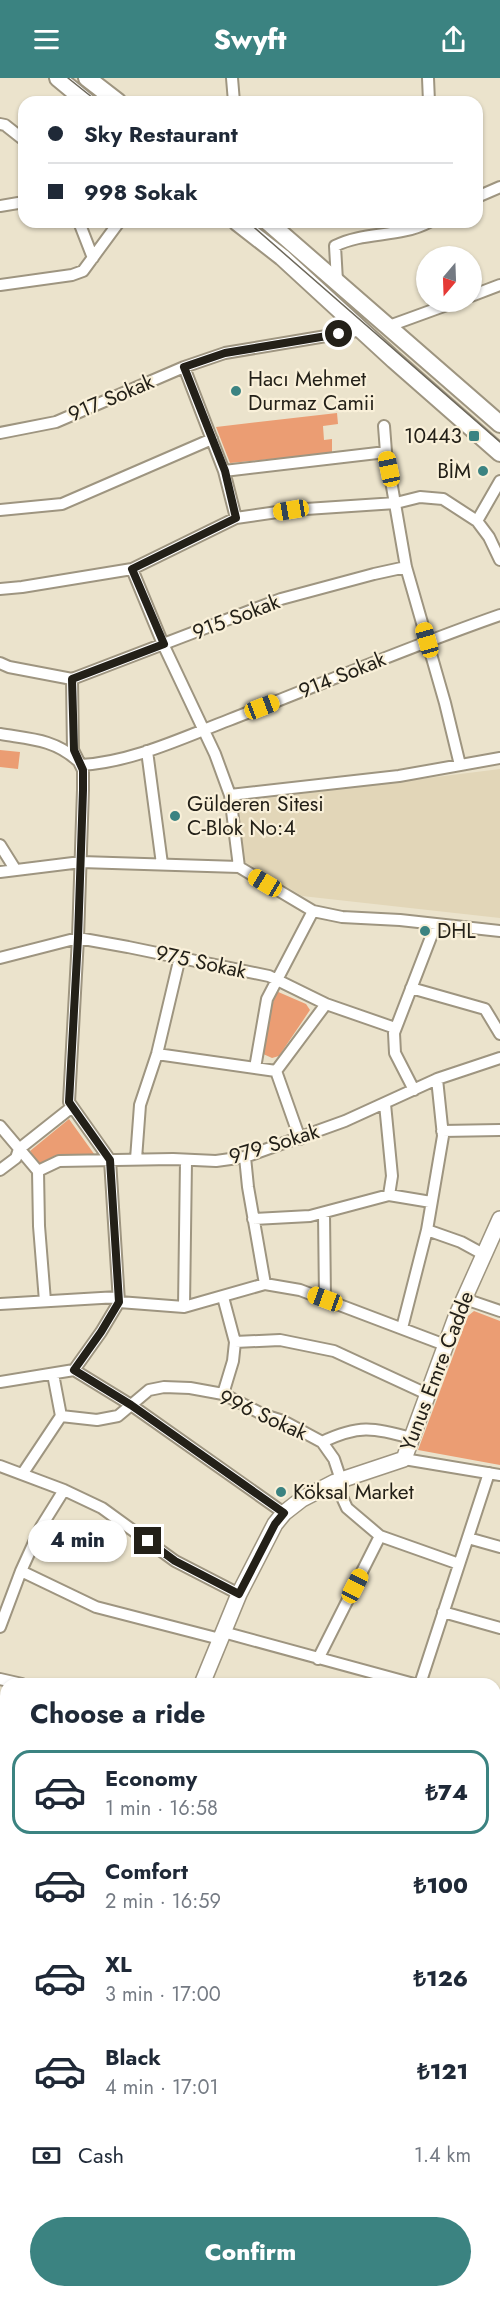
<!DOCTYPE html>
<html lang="en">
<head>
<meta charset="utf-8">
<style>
  :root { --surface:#fff; --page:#f2f2f3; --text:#1f2937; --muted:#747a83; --line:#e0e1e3; --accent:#3b8381 }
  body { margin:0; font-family:Jost,sans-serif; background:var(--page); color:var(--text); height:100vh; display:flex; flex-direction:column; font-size:22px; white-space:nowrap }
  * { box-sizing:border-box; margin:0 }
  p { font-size:20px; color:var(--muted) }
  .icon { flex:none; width:33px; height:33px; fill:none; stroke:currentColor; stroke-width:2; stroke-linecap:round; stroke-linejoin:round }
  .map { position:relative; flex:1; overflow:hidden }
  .details { position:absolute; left:0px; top:1600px; width:501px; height:620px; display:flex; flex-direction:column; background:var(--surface); border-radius:18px 18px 0 0; box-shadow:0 2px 4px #0004 }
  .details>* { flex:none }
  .banner { position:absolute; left:18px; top:18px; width:465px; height:132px; border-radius:18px; box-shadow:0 2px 4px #0004; display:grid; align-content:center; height:132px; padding:0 30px; background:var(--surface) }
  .needle { width:39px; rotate:199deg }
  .buttons { position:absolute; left:416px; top:168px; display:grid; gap:12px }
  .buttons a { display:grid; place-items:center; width:66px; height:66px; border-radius:50%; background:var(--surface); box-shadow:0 2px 4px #0004; font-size:30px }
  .end { position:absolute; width:27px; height:27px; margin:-14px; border:8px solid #232018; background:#fff; box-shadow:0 0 0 3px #fff }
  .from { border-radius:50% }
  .bubble { position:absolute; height:42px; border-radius:21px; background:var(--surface); box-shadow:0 2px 4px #0004; font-size:20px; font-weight:800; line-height:42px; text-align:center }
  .car { position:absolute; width:18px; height:36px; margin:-18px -9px; border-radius:8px; box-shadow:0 0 4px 2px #0007; background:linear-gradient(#f5c518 24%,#345 0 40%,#f5c518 0 76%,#345 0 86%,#f5c518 0) }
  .banner b { display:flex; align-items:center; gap:21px; height:57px; font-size:22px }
  .banner b+b { border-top:2px solid var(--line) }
  .banner i { width:15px; height:15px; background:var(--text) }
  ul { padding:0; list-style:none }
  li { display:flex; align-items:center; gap:18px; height:84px; margin:0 12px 9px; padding:0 18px; border:3px solid transparent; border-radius:18px }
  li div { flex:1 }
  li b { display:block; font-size:22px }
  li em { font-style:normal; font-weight:800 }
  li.current { border-color:var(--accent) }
  li>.icon { width:54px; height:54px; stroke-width:1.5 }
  h2 { padding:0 30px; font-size:27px; line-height:72px }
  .pay { display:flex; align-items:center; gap:15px; height:66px; padding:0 30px; font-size:22px }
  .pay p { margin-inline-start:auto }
  .action { display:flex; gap:12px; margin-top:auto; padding:12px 30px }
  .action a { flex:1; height:69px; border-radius:36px; background:var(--accent); color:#fff; font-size:24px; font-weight:800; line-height:69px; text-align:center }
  header { display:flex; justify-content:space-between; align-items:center; height:78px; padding:0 30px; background:var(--accent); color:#fff; font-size:27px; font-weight:800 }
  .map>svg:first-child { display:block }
  .built { fill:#e2d6b8 }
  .green { fill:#eb9d73 }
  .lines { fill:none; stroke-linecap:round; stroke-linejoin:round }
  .street-casing { stroke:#9e9580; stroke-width:14 }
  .secondary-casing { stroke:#9e9580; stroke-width:18 }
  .primary-casing { stroke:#9e9580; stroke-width:20 }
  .street { stroke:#fff; stroke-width:10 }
  .secondary { stroke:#fff; stroke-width:15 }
  .primary { stroke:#fff; stroke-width:16 }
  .tram { stroke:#6d685b; stroke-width:1.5 }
  .route { stroke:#232018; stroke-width:8 }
  .poi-dot { fill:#3b8381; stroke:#f9f0d9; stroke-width:2 }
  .labels { text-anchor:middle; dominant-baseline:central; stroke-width:4.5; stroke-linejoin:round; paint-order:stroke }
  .poi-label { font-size:21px; fill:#232018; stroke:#f9f0d9; text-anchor:start }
  .street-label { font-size:21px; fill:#232018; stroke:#f9f0d9 }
</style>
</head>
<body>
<header><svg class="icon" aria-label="menu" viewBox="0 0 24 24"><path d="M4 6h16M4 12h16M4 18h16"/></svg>Swyft<svg class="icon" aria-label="share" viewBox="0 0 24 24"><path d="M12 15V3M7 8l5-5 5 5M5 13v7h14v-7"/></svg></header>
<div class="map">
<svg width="500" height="2219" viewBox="0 0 500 2219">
  <rect width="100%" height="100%" fill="#ebe3cc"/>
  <path class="built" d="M 500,691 L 500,840 L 302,818 L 243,783 L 236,724 Z"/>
  <path class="green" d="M 337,335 L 338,346 L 323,348 L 324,362 L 332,361 L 332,375 L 230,385 L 216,349 Z
    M 0,672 L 20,674 L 18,691 L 0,689 Z
    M 276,913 L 306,926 L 310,932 L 279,978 L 272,980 L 261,975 L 271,924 Z
    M 69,1041 L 97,1080 L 41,1088 L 30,1073 Z
    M 474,1233 L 500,1243 L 500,1387 L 418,1372 L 468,1238 Z
    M 392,2214 L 454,2214 L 452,2219 L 391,2219 Z"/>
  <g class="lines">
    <g class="street-casing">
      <path id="street" d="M 232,0 L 234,24
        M 428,0 L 429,24
        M 0,46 L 5,47 L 24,62
        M 477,119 L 500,109
        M 0,128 L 24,124
        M 79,144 L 93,180
        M 337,203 L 335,168 C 364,153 399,160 429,144
        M 0,207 L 72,197 L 83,193 L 119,144
        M 471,218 L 500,207
        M 389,248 L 455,224
        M 184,289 L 224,393 L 236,440
        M 384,348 L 386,374 L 406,489 L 445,625 L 460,687
        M 0,355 L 56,344 L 184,289 L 225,275 L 362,252
        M 224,393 L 386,374
        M 0,432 L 62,426 L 212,361
        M 477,443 L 500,403
        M 132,491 L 163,566 L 215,676 L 230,717 L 239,789
        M 0,511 L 22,509 L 132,491 L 236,440 L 291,432 L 396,425 L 420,419 L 443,421 L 477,443 L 489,459 L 500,482
        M 0,585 L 9,589 L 72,601 L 281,521 L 374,496 L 406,489
        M 72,601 L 73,672 L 83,692 L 83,712 L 78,860 L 69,1024 L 110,1082 L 119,1224 L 101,1254 L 74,1292
        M 0,656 C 29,661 54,661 77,682
        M 147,673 L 162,786
        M 81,687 C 132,684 182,660 229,642 C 319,607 408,569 500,537
        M 230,717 L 399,698 L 500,680
        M 0,767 L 15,791
        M 0,794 L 81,784 L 239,789 L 313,833 L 342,839 L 400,842 L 500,853
        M 0,880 L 78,860 L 128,869 L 269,898 L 326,926 L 395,950
        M 411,910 L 485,931 L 500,956
        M 157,976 L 276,993
        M 255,990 L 267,921 L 313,833
        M 414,1012 L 395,975 L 394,955 L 436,846
        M 385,1026 L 392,1098 L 389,1117
        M 0,1048 L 38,1093 L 39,1148 L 45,1223
        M 442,1053 L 500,1052
        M 300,1061 L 276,993 L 326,926
        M 245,1079 L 248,1109 L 265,1206
        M 136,1081 L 140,1027 L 157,976 L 180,879
        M 0,1092 L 16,1080 L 19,1071 L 72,1029
        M 38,1093 L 59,1083 L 173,1081 L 216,1083 L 245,1079 L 345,1043 L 437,1001 L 500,980
        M 324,1135 L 325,1221
        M 253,1141 L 310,1138 L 389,1117 L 431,1124
        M 427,1152 L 461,1164 L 483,1176
        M 465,1221 L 500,1233
        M 119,1224 L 184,1229 L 265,1206 L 300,1212 L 445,1267
        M 0,1226 L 118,1219
        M 184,1229 L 186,1083
        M 402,1250 L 427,1152 L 443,1058 L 437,1001
        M 235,1264 L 280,1262 L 334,1273 L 427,1316
        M 53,1296 L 61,1338
        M 0,1304 L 74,1292 L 131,1327 L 284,1435
        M 223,1316 L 233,1283 L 235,1264 L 223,1219
        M 322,1364 C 358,1347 373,1349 411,1360
        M 404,1381 L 500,1397
        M 0,1388 L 64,1412 L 102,1430 L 175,1483 L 239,1516
        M 23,1395 L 61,1338 L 97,1342 L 118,1338 L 149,1312 L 164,1309 L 190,1310 L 223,1316 L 264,1337 L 283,1343 L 322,1364 L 334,1381 L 341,1402
        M 335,1404 L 347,1430 L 380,1458 L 459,1486
        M 468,1460 L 500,1469
        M 21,1493 L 96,1529 L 220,1561
        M 443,1534 L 500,1550
        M 0,1549 L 21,1493 L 41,1449 L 64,1412
        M 223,1554 L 414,1606
        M 318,1581 L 380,1458
        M 0,1601 L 22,1606
        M 420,1606 L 489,1395
        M 495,1629 L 500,1630
        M 0,1708 L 6,1711
        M 495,1728 L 498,1713
        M 0,1800 L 6,1803
        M 0,1865 L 6,1867
        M 495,1867 L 500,1868
        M 495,1947 L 500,1948
        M 495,2031 L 500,2033
        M 0,2089 L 6,2088
        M 495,2116 L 500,2100
        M 0,2159 L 6,2183
        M 495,2202 L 500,2204
        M 0,2207 L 6,2205
        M 14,2214 L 15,2219
        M 95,2214 L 96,2219
        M 176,2214 L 177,2219
        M 250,2219 L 252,2214
        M 341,2219 L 342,2214
        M 463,2219 L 464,2214"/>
    </g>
    <g class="secondary-casing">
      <path id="secondary" d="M 202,1606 L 239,1516 L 275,1446 L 284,1435 L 302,1421 L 335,1404 L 404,1381 L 456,1239 L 500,1141
        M 0,1936 L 6,1934"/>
    </g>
    <g class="primary-casing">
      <path id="primary" d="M 58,0 L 87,24
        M 87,0 L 118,24
        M 237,144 L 282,179 L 394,282 L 500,375
        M 268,144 L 500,346"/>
    </g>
    <use href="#street" class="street"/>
    <use href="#secondary" class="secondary"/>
    <use href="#primary" class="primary"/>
    <path class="tram" d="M 68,0 L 98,24
      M 248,144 L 500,364"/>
  </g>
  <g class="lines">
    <path class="route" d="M 148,1463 L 175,1483 L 239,1516 L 275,1446 L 284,1435 L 131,1327 L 74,1292 L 101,1254 L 119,1224 L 110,1082 L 69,1024 L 78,860 L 83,712 L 83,692 L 74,672 L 72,601 L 164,566 L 132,491 L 236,440 L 225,393 L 184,289 L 225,275 L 339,256"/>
  </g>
  <g class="poi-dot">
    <circle cx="236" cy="313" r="6"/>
    <rect x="468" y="352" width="12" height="12" rx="3"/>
    <circle cx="483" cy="393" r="6"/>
    <circle cx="175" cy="738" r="6"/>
    <circle cx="425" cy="853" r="6"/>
    <circle cx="281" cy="1414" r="6"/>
  </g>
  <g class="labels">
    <g class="poi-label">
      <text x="248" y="301">Hacı Mehmet<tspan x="248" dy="24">Durmaz Camii</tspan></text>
      <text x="462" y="358" text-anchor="end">10443</text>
      <text x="471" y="393" text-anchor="end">BİM</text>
      <text x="187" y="726">Gülderen Sitesi<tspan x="187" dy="24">C-Blok No:4</tspan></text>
      <text x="437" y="853">DHL</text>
      <text x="293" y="1414">Köksal Market</text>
    </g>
    <g class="street-label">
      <text transform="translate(111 320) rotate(-23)">917 Sokak</text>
      <text transform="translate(236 539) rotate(-21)">915 Sokak</text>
      <text transform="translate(342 597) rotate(-22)">914 Sokak</text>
      <text transform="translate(201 884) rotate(12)">975 Sokak</text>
      <text transform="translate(274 1066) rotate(-17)">979 Sokak</text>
      <text transform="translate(437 1293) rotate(-69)">Yunus Emre Cadde</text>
      <text transform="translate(263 1337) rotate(24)">996 Sokak</text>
    </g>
  </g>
</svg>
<div class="buttons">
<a><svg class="needle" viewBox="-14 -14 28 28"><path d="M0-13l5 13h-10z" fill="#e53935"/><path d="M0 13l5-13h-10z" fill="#747a83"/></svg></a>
</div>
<i class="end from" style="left:339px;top:256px"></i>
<i class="end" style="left:148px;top:1463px"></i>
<div class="bubble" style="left:28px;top:1442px;width:99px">4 min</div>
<i class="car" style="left:389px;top:391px;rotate:348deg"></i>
<i class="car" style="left:291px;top:432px;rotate:261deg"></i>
<i class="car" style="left:427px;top:562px;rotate:344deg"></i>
<i class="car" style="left:262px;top:629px;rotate:69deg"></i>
<i class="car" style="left:265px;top:805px;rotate:301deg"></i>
<i class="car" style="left:325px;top:1221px;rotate:290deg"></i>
<i class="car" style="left:355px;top:1508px;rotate:27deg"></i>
<div class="banner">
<b><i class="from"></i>Sky Restaurant</b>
<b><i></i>998 Sokak</b>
</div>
<section class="details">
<h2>Choose a ride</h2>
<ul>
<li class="current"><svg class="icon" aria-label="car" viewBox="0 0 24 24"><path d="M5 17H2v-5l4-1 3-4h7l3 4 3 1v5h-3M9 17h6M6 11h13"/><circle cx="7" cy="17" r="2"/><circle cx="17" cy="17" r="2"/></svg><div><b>Economy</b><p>1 min · 16:58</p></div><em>₺74</em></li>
<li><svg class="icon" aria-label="car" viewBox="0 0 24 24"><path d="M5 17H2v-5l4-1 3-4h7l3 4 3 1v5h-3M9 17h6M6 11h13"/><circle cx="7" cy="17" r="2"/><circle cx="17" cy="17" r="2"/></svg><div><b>Comfort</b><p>2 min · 16:59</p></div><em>₺100</em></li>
<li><svg class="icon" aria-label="car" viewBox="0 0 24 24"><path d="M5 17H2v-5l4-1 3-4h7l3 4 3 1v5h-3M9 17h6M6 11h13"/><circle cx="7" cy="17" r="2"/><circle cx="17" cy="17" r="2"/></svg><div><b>XL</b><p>3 min · 17:00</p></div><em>₺126</em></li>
<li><svg class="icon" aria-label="car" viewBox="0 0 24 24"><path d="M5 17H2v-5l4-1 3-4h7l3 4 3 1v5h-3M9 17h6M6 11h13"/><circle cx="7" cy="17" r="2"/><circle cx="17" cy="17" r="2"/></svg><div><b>Black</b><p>4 min · 17:01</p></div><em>₺121</em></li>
</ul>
<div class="pay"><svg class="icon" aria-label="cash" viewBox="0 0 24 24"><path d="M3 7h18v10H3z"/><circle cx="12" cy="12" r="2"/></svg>Cash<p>1.4 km</p></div>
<div class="action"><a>Confirm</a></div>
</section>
</div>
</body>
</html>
